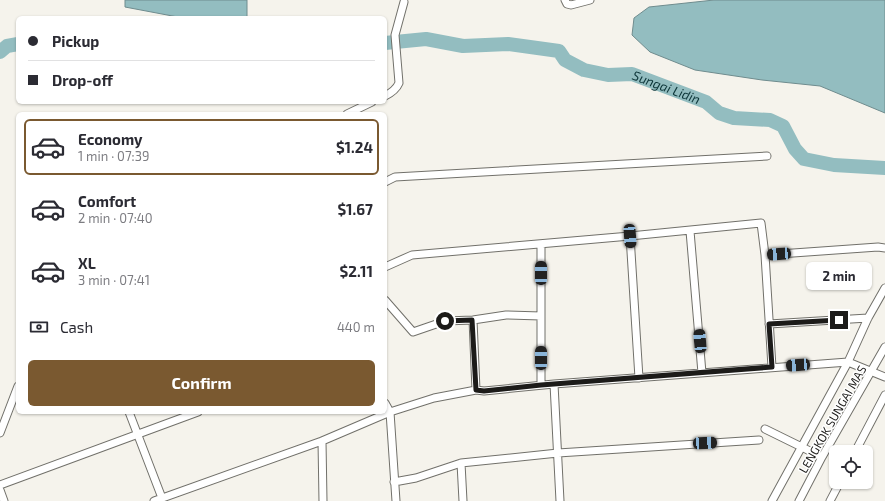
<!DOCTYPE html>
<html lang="en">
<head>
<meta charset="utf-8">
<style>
  :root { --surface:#fff; --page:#f7f7f7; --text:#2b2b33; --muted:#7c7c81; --line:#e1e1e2; --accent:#7a5930 }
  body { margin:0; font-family:"Exo 2",sans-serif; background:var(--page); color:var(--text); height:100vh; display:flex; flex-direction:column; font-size:15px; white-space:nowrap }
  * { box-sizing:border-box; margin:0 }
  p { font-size:13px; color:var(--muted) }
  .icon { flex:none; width:22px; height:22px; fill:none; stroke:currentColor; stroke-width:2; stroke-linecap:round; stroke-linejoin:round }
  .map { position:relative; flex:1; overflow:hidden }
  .panel { position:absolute; left:16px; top:112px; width:371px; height:302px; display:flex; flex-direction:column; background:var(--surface); border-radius:6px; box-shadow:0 1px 3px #0004 }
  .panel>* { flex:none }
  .guide { position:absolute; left:16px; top:16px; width:371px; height:88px; border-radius:6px; box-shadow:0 1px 3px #0004; display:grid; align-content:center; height:88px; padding:0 12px; background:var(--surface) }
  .tools { position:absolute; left:829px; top:445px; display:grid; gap:8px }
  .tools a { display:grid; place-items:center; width:44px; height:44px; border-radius:6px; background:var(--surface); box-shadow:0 1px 3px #0004; font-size:20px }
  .end { position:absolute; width:18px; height:18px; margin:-9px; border:5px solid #1c1b19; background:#fff; box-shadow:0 0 0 2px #fff }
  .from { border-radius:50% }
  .bubble { position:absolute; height:28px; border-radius:6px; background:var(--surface); box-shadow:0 1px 3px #0004; font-size:13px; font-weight:700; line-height:28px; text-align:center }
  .car { position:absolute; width:12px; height:24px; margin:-12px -6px; border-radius:5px; box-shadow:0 0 3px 1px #0007; background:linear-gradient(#222 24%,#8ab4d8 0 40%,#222 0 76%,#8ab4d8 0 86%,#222 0) }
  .guide b { display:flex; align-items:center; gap:14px; height:38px; font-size:15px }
  .guide b+b { border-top:1px solid var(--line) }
  .guide i { width:10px; height:10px; background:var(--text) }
  ul { padding:7px 0 0; list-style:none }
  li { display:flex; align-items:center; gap:12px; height:56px; margin:0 8px 6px; padding:0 4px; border:2px solid transparent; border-radius:6px }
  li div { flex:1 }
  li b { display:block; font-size:15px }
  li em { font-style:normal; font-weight:700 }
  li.on { border-color:var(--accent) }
  li>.icon { width:36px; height:36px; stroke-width:1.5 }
  .pay { display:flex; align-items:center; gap:10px; height:44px; padding:0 12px; font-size:15px }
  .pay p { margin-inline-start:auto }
  .action { display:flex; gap:8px; margin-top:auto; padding:8px 12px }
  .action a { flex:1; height:46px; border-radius:6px; background:var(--accent); color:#fff; font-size:16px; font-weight:700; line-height:46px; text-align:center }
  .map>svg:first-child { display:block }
  .water { fill:#93bdc0; stroke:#6f8c8e }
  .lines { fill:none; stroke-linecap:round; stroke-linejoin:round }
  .river { stroke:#93bdc0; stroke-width:14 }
  .street-casing { stroke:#71706a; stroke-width:9 }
  .street { stroke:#fff; stroke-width:7 }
  .route { stroke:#1c1b19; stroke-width:5 }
  .labels { text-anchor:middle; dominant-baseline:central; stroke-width:3; stroke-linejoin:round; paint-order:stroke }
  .street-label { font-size:12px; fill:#1c1b19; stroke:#fff }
  .water-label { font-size:13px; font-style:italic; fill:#0c3538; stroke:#fff }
</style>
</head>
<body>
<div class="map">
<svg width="885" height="501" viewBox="0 0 885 501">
  <rect width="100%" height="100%" fill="#f5f3ec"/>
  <path class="water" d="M 125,0 L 247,0 L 247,18 L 183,18 L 125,7 Z
    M 714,0 L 885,0 L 885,113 L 820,86 L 762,80 L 695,70 L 650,52 L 632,35 L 634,18 L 649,7 Z"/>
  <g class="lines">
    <g class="river">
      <path id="s1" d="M 385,43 L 426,39 L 463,46 L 508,44 L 559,51 L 565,60 L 584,70 L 608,75 L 632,74 L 706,102 L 719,113 L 734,118 L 770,120 L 783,126 L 795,149 L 804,159 L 834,165 L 885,168"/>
      <path d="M 0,52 L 7,46 L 18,44"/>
    </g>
    <g class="street-casing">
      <path id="street" d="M 565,0 L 567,4 L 571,5 L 590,0
        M 385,96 C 391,93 396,90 399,83 L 395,35 L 404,2
        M 347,114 L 372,102
        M 385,182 L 395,177 L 767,156
        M 690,231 L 702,373
        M 541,244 L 541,385
        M 765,255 L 878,247 L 885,248
        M 385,267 L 412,255 L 630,236
        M 385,300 L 413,332 L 445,321 L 473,320 L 506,315 L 541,316
        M 473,320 L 476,390
        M 769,324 L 868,318
        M 639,378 L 630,236 L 761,223 L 765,255 L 772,367
        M 385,403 L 390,412 L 396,501
        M 129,412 L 162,498
        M 765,429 L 822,457
        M 0,433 L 18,386
        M 322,441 L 323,501
        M 855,452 L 885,395
        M 461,463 L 463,501
        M 394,482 L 416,478 L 461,463 L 558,453 L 759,440
        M 0,485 L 198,412
        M 0,490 L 4,501
        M 154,501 L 322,441 L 390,412 L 434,398 L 476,390 L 484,391 L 554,384
        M 560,501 L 554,384 L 848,362 L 885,377
        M 772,501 L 848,362 L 868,318 L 885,288
        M 799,501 L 822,457 L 885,347
        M 830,501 L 840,482"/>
    </g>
    <use href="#street" class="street"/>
  </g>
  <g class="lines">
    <path class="route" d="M 445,321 L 472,320 L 476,390 L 484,391 L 541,385 L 772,367 L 769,324 L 839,320"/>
  </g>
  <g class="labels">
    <g class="street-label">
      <text transform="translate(832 419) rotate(-60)">LENGKOK SUNGAI MAS</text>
    </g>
    <g class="water-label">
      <text stroke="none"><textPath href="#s1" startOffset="293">Sungai Lidin</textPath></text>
    </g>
  </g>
</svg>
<div class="tools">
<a><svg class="icon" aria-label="locate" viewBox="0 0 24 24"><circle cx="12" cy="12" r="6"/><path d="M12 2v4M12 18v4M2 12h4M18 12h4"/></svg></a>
</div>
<i class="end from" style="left:445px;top:321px"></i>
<i class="end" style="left:839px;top:320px"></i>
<div class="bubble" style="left:806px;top:262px;width:66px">2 min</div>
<i class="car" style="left:630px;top:236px;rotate:176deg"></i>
<i class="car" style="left:779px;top:254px;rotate:266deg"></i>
<i class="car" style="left:541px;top:273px;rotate:0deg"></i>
<i class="car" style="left:700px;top:341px;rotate:355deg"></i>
<i class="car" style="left:541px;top:358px;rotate:0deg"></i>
<i class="car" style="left:798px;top:365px;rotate:266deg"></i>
<i class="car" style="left:705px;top:443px;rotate:87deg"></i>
<div class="guide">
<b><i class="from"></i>Pickup</b>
<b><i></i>Drop-off</b>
</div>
<section class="panel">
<ul>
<li class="on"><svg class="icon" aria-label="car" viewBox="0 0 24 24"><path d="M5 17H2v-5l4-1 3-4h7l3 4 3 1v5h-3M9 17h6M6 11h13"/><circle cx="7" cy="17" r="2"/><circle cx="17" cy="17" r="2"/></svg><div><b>Economy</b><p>1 min · 07:39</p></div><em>$1.24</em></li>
<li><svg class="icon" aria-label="car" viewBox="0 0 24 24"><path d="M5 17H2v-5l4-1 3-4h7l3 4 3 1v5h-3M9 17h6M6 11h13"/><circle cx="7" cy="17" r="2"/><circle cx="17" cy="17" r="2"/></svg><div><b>Comfort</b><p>2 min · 07:40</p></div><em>$1.67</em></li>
<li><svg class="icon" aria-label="car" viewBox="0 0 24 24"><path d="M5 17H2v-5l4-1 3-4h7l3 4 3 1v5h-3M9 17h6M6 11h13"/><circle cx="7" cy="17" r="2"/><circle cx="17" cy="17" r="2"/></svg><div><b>XL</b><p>3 min · 07:41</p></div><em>$2.11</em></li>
</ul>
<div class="pay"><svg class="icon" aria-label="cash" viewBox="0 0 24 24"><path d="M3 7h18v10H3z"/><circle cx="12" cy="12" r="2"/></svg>Cash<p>440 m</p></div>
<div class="action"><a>Confirm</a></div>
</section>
</div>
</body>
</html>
